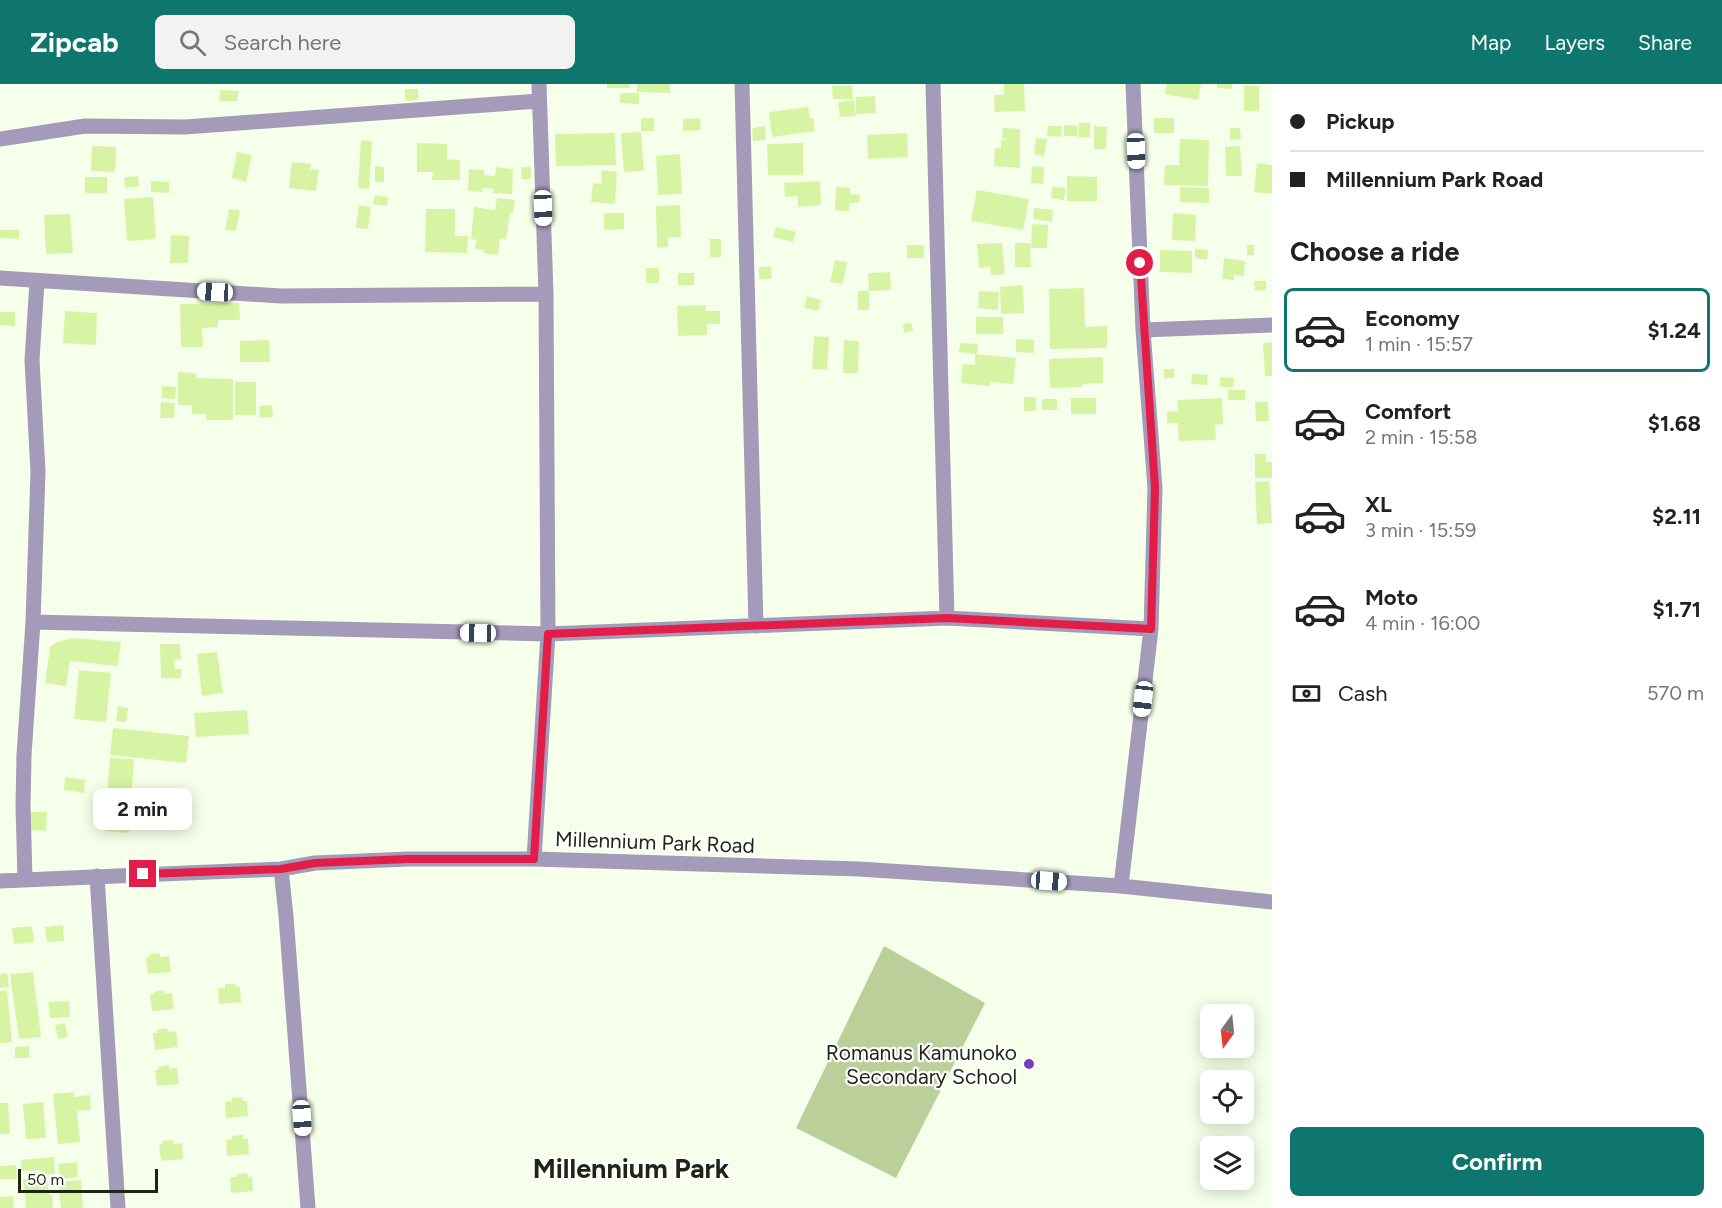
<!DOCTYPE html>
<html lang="en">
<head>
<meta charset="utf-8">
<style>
  :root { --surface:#fff; --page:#f2f2f2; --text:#222; --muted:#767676; --line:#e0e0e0; --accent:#0f766e }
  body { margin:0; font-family:Figtree,sans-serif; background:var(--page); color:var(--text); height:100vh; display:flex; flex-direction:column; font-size:22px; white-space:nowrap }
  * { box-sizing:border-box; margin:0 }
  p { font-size:20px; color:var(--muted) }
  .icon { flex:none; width:33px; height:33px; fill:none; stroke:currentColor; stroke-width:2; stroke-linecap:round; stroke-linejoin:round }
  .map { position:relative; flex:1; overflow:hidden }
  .side { display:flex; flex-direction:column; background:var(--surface); width:450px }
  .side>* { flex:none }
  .hud { display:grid; align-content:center; height:132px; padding:0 18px; background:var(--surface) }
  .needle { width:39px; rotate:195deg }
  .buttons { position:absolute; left:1200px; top:920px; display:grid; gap:12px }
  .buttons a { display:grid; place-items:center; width:54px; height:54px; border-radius:9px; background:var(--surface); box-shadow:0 3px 15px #0003; font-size:30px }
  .scale { position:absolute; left:18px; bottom:15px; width:140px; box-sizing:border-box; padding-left:6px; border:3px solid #1f2417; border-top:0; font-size:16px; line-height:21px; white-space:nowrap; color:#1f2417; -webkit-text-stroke:4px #fff; paint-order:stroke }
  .end { position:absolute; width:27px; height:27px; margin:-14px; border:8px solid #e11d48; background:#fff; box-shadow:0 0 0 3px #fff }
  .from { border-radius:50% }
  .bubble { position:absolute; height:42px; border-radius:9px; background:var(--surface); box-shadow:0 3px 15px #0003; font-size:20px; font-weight:700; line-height:42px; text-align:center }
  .car { position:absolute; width:18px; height:36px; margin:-18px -9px; border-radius:8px; box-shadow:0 0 4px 2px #0007; background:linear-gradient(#fff 24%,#345 0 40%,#fff 0 76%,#345 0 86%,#fff 0) }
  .hud b { display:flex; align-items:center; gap:21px; height:57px; font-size:22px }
  .hud b+b { border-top:2px solid var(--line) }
  .hud i { width:15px; height:15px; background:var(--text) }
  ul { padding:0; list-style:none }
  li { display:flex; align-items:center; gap:18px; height:84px; margin:0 12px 9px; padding:0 6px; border:3px solid transparent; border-radius:9px }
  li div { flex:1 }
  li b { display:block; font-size:22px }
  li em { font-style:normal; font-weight:700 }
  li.current { border-color:var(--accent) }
  li>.icon { width:54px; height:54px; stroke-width:1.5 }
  h2 { padding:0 18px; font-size:27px; line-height:72px }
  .pay { display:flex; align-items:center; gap:15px; height:66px; padding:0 18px; font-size:22px }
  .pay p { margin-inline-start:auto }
  .primary-button { display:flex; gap:12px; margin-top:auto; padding:12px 18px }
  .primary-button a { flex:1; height:69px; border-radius:9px; background:var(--accent); color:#fff; font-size:24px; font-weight:700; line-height:69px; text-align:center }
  header { display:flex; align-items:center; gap:36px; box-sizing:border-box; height:84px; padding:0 30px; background:var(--accent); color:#fff }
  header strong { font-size:28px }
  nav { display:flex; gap:33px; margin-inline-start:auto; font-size:21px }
  .search { width:420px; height:54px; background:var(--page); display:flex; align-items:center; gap:15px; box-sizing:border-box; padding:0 21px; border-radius:9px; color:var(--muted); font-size:22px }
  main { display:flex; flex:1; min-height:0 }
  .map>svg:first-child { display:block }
  .green { fill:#bbcf9a }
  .building { fill:#d7f4a5 }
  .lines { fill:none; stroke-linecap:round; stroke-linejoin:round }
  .street { stroke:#a49aba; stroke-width:15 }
  .route { stroke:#e11d48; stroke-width:8 }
  .poi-dot { fill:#7440b8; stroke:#fff; stroke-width:2 }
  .labels { text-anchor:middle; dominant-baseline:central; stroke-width:4.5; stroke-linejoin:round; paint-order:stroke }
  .street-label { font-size:21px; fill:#1f2417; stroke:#fff }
  .poi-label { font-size:21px; fill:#1f2417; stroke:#fff; text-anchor:end }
  .district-label { font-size:27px; font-weight:bold; fill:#1f2417; stroke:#fff }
</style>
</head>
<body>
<header>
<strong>Zipcab</strong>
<div class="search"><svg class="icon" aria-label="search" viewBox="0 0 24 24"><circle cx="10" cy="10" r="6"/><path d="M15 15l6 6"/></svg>Search here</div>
<nav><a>Map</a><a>Layers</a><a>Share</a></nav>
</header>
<main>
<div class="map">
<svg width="1272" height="1124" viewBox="0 0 1272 1124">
  <rect width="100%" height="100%" fill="#f6ffe9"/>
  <path class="green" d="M 884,862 L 985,919 L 896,1094 L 796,1044 Z"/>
  <path class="building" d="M 607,0 L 630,0 L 630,4 L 607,4 Z
    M 637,0 L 670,0 L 670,9 L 637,8 Z
    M 1004,0 L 1024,0 L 1025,27 L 995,28 L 994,11 L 1004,11 Z
    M 1167,0 L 1201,0 L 1198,16 L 1165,10 Z
    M 1217,0 L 1232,0 L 1232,5 L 1217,4 Z
    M 852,1 L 853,15 L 833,15 L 832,2 Z
    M 1244,1 L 1259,2 L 1259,27 L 1244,27 Z
    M 405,5 L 418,5 L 418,16 L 405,17 Z
    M 220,6 L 239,7 L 237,17 L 219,17 Z
    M 620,9 L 639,9 L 639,20 L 620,19 Z
    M 875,12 L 876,29 L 856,30 L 856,13 Z
    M 854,16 L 856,32 L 840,33 L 838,18 Z
    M 808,23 L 810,34 L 813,34 L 815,47 L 772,53 L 769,28 Z
    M 641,34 L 654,34 L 654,47 L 641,47 Z
    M 700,34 L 701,46 L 683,47 L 683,35 Z
    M 1154,34 L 1174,34 L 1174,49 L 1154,49 Z
    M 1079,39 L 1090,39 L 1090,53 L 1078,53 Z
    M 1064,41 L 1077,42 L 1077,52 L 1064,52 Z
    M 765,42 L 766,56 L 753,57 L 752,44 Z
    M 1048,42 L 1062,42 L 1061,53 L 1047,52 Z
    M 1094,42 L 1107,43 L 1106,65 L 1094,65 Z
    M 1003,44 L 1020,45 L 1020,84 L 994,82 L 995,64 L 1001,64 L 1001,56 L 1012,56 L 1002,55 Z
    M 1230,44 L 1240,44 L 1241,55 L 1230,56 Z
    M 641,48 L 644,87 L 624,88 L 621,49 Z
    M 615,49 L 616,81 L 556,82 L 555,50 Z
    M 907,49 L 908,73 L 868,75 L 867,51 Z
    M 1036,54 L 1047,55 L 1044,72 L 1034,70 Z
    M 1180,55 L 1209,56 L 1208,102 L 1164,101 L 1165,81 L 1179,81 Z
    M 361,56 L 372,57 L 369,105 L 358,104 Z
    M 417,59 L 447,60 L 447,75 L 460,76 L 460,96 L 432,96 L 433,88 L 417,88 Z
    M 803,59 L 803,91 L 768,91 L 767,60 Z
    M 92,62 L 116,63 L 115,88 L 91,87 Z
    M 1240,62 L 1242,92 L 1226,92 L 1225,63 Z
    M 237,68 L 252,71 L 246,98 L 232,94 Z
    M 680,70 L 682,110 L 658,111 L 656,72 Z
    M 292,78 L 311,80 L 310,85 L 319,86 L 316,107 L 289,104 Z
    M 1257,79 L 1272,81 L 1272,110 L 1254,108 Z
    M 375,82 L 384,83 L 384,98 L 375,98 Z
    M 1032,82 L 1044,83 L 1043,100 L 1031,99 Z
    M 496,83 L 513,85 L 512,110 L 493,109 L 494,105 L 482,104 L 482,108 L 468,107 L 469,85 L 484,86 L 484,91 L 495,92 Z
    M 521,83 L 531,83 L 531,95 L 522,95 Z
    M 602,86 L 617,88 L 615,120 L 591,118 L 593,99 L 601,100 Z
    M 138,92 L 139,102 L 125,104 L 124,93 Z
    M 1067,92 L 1097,93 L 1097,117 L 1067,117 Z
    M 85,93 L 107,93 L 107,109 L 85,109 Z
    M 151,97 L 169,98 L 169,109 L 151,108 Z
    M 820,97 L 821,121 L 798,123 L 798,112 L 785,113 L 784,99 Z
    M 836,103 L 850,104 L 850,110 L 860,111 L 859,119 L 850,119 L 849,127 L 835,126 Z
    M 1052,103 L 1066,104 L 1064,116 L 1051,114 Z
    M 1180,103 L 1209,104 L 1209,119 L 1180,118 Z
    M 977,106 L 1029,115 L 1023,146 L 971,137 Z
    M 375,111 L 388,113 L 387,122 L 373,120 Z
    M 153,113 L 156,155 L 127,157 L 124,115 Z
    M 497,114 L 515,116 L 513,129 L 510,129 L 506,155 L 500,155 L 498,171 L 484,169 L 484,166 L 475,165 L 476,156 L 471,155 L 474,123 L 495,126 Z
    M 359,121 L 371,123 L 368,145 L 356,144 Z
    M 680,121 L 681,153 L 668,153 L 668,163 L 657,164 L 656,122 Z
    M 1034,124 L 1053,126 L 1052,138 L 1033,135 Z
    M 229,125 L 240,126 L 236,147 L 225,146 Z
    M 426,125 L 455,125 L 455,152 L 468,152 L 467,169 L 425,168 Z
    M 604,129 L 624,129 L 624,145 L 604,146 Z
    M 1173,129 L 1196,131 L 1195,157 L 1172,156 Z
    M 70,130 L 73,169 L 46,170 L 44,131 Z
    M 1032,140 L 1048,141 L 1047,164 L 1031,164 Z
    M 776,143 L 796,148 L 793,158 L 773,153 Z
    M 0,146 L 19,146 L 19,155 L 0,154 Z
    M 171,151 L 189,152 L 188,179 L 170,179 Z
    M 710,155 L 721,155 L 721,173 L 710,173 Z
    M 1002,159 L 1005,190 L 991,191 L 990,183 L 979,184 L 977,160 Z
    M 1015,159 L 1030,159 L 1031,183 L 1015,183 Z
    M 907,161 L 924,161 L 924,174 L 907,174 Z
    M 1247,161 L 1254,161 L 1254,171 L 1247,171 Z
    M 1195,165 L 1208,166 L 1207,176 L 1195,174 Z
    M 1160,166 L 1192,167 L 1192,189 L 1160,188 Z
    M 1224,174 L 1245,177 L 1244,192 L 1234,191 L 1234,196 L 1222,195 Z
    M 835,176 L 847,178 L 843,200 L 830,198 Z
    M 759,183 L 771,183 L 772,195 L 759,195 Z
    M 646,184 L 659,184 L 659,199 L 646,199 Z
    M 890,188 L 891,206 L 869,207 L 868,189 Z
    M 678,189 L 694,189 L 694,201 L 678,201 Z
    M 1254,197 L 1266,197 L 1266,206 L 1255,207 Z
    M 1023,201 L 1024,229 L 1001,230 L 1000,203 Z
    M 1084,204 L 1085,243 L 1107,242 L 1107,264 L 1050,265 L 1049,205 Z
    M 858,207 L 869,207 L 869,226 L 858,226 Z
    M 979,207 L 999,208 L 998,226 L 978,224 Z
    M 807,212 L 821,216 L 818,227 L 804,224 Z
    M 239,219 L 240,236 L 218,236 L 218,243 L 202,244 L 203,263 L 181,263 L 180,220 Z
    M 706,221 L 706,227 L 720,227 L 720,240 L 707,240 L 707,251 L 678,252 L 677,222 Z
    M 65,227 L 97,229 L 96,261 L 63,259 Z
    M 0,228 L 15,228 L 15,242 L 0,241 Z
    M 976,233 L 1003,233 L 1003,250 L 976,250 Z
    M 911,239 L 913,247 L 904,249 L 903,240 Z
    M 814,252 L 829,253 L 827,286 L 812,285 Z
    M 1016,255 L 1034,256 L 1034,269 L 1016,268 Z
    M 269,256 L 270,278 L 240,278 L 240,257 Z
    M 844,256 L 859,257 L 858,289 L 843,289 Z
    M 1272,258 L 1272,292 L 1265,292 L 1263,259 Z
    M 960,259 L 978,260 L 977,270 L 959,268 Z
    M 975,270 L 1016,274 L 1013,300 L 990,298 L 990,302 L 961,299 L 963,280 L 975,281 Z
    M 1103,273 L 1103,299 L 1082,300 L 1082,303 L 1050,304 L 1049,275 Z
    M 1164,285 L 1174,285 L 1174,294 L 1164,294 Z
    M 178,288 L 196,289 L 196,294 L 233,295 L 233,336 L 206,336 L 206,330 L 192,330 L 192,321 L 178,321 Z
    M 1192,290 L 1208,291 L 1207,301 L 1191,300 Z
    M 1220,293 L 1234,294 L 1233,303 L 1220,303 Z
    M 235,298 L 256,298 L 256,331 L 235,331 Z
    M 162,302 L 176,303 L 175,315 L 162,314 Z
    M 1228,306 L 1245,306 L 1245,316 L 1228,316 Z
    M 1024,313 L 1036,313 L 1036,327 L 1024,327 Z
    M 1071,314 L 1096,314 L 1096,330 L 1071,330 Z
    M 1222,314 L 1223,340 L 1215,341 L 1216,356 L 1179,357 L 1178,339 L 1167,339 L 1167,328 L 1178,327 L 1177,316 Z
    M 1042,315 L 1057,315 L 1057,326 L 1042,326 Z
    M 161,318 L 175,319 L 174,334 L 160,334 Z
    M 1255,318 L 1268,318 L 1269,337 L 1256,337 Z
    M 272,321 L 273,333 L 260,334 L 259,322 Z
    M 1255,370 L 1266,370 L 1266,378 L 1272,378 L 1272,394 L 1255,394 Z
    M 1269,397 L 1272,439 L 1257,440 L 1255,398 Z
    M 72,554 L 121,558 L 118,582 L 70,577 L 66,602 L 45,599 L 50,563 L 57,558 Z
    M 160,560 L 180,560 L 181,575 L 174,576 L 175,585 L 181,585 L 181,594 L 161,594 Z
    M 217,568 L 223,609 L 202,612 L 197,570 Z
    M 79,586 L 111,589 L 106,638 L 74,635 Z
    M 118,622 L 128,624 L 126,638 L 116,637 Z
    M 247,626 L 249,650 L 196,653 L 194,629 Z
    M 113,644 L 189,652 L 186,679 L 110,671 Z
    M 110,674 L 134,675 L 129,749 L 104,747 Z
    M 65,693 L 85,696 L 84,709 L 64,706 Z
    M 28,728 L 47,728 L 46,747 L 27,746 Z
    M 63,841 L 64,857 L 47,858 L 45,843 Z
    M 32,842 L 34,858 L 14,860 L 12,844 Z
    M 160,869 L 160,873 L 169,872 L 171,888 L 148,890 L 146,874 L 150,873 L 150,870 Z
    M 33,888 L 41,953 L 19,955 L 10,890 Z
    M 7,889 L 9,903 L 0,904 L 0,890 Z
    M 225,900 L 236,900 L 236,903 L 240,903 L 241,918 L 219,920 L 218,904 L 225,904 Z
    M 7,906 L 12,958 L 0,959 L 0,907 Z
    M 164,906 L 164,910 L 172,909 L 174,925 L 152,927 L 150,911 L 154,910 L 154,908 Z
    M 69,917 L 70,933 L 50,934 L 48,918 Z
    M 65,939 L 68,953 L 58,955 L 55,941 Z
    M 167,944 L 168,948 L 176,947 L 178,963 L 155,966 L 153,949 L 157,949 L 157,946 Z
    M 29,962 L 29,974 L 15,974 L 15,963 Z
    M 169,981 L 169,985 L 177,984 L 179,1000 L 157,1002 L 155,986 L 159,986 L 158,983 Z
    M 74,1008 L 74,1013 L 90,1011 L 91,1026 L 77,1027 L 80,1058 L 58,1060 L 53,1010 Z
    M 242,1013 L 243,1017 L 247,1017 L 248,1032 L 226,1034 L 225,1018 L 232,1017 L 232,1014 Z
    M 43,1018 L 46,1054 L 26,1055 L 23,1020 Z
    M 0,1019 L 8,1019 L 10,1050 L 0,1050 Z
    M 243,1051 L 243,1055 L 248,1055 L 249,1070 L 227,1072 L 226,1056 L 232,1055 L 232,1052 Z
    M 173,1056 L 173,1060 L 182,1059 L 183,1075 L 161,1077 L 159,1061 L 163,1060 L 162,1057 Z
    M 54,1073 L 55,1090 L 43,1091 L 42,1086 L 22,1087 L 21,1076 Z
    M 77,1078 L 78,1093 L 60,1095 L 58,1080 Z
    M 16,1081 L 17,1095 L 0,1095 L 0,1082 Z
    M 247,1089 L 248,1093 L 252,1092 L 253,1107 L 231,1109 L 230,1093 L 237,1093 L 237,1090 Z
    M 47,1093 L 49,1111 L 52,1111 L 53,1124 L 26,1124 L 23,1095 Z
    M 81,1096 L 83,1124 L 61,1124 L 58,1098 Z
    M 13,1112 L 14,1124 L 0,1124 L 0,1113 Z"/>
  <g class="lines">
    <path class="street" d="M 742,0 L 756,542
      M 933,0 L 947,534
      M 0,55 L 85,42 L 185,43 L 539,17
      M 0,194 L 281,212 L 546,210
      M 1143,246 L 1272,241
      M 33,538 L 548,550 L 947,534 L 1151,545
      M 534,775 L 548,550 L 546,210 L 539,0
      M 281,785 L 286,832 L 308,1124
      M 97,792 L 118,1124
      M 25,796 L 23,722 L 24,671 L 33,538 L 38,388 L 32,276 L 37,198
      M 0,797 L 281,785 L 315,779 L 408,775 L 534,775 L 859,785 L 1121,802 L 1272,818
      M 1121,802 L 1151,545 L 1155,404 L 1143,246 L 1133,0"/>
  </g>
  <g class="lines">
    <path class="route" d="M 143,790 L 281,785 L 315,779 L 408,775 L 534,775 L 548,550 L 947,534 L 1151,545 L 1155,404 L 1140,179"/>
  </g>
  <circle class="poi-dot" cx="1029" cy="980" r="6"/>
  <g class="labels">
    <g class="street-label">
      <text transform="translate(655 758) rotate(2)">Millennium Park Road</text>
    </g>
    <g class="poi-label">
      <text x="1017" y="968">Romanus Kamunoko<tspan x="1017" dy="24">Secondary School</tspan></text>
    </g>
    <g class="district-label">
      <text x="631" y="1084">Millennium Park</text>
    </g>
  </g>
</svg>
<div class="buttons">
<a><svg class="needle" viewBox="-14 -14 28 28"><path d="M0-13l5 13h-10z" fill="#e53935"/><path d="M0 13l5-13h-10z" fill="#767676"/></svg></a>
<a><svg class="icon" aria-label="locate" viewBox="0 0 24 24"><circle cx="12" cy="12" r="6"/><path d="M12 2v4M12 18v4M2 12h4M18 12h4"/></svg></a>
<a><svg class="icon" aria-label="layers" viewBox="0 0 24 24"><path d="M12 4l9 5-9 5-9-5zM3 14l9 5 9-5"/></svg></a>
</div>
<div class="scale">50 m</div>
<i class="end from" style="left:1140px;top:179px"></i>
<i class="end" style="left:143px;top:790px"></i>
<div class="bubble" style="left:93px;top:704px;width:99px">2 min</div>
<i class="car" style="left:1136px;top:67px;rotate:178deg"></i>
<i class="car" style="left:543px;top:124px;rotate:178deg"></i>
<i class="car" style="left:215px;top:208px;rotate:273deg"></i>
<i class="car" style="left:478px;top:549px;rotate:271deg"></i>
<i class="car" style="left:1143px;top:615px;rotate:187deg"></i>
<i class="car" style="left:1049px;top:797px;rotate:94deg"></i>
<i class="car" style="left:302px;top:1034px;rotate:176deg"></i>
</div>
<section class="side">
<div class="hud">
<b><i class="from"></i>Pickup</b>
<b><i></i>Millennium Park Road</b>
</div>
<h2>Choose a ride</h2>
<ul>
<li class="current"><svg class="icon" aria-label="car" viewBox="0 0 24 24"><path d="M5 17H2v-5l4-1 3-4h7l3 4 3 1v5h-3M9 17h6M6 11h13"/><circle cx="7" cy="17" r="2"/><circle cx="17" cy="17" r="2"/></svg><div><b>Economy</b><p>1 min · 15:57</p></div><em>$1.24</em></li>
<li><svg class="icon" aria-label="car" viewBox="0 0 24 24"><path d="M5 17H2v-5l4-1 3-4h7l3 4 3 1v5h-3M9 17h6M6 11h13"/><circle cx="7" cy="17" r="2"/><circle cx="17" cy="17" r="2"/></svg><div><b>Comfort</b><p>2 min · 15:58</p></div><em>$1.68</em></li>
<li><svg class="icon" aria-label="car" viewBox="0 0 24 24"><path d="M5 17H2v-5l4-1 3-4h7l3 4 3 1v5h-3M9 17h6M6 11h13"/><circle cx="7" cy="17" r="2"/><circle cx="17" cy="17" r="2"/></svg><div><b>XL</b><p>3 min · 15:59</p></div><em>$2.11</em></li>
<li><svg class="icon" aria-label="car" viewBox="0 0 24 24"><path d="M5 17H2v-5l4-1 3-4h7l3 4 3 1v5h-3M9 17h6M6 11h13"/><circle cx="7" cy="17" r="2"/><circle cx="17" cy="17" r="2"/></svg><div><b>Moto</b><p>4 min · 16:00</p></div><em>$1.71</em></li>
</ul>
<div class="pay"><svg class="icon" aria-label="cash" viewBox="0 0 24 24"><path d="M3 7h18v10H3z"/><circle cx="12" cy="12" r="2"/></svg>Cash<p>570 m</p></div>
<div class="primary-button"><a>Confirm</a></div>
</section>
</main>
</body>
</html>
